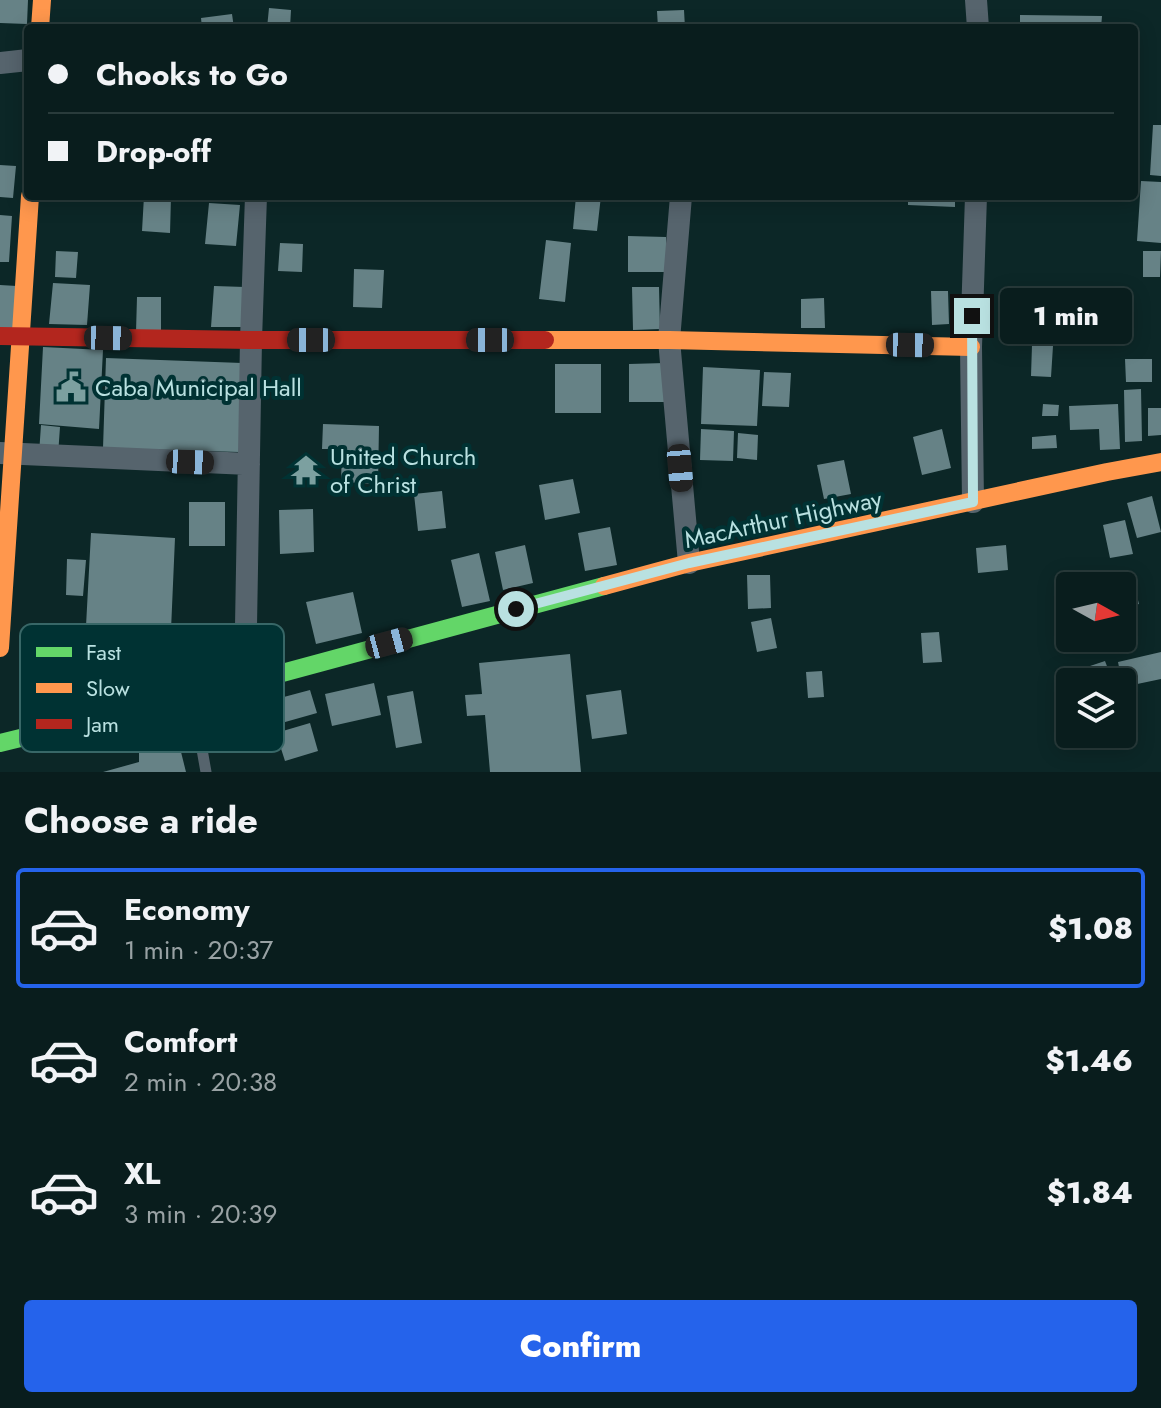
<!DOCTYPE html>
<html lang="en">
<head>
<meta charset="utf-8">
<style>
  :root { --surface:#091d1d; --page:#172a2a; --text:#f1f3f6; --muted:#99a2a4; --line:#293b3b; --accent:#2563eb }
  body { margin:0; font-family:Jost,sans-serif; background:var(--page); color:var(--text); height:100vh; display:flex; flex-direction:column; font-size:30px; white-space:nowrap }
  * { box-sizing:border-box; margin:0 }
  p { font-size:26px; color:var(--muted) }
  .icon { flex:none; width:44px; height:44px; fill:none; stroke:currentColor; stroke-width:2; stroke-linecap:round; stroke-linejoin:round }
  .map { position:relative; height:772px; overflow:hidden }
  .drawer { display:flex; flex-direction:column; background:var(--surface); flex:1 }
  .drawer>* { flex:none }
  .banner { position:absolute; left:24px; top:24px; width:1114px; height:176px; border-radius:8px; box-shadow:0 4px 20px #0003,0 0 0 2px var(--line); display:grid; align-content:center; height:176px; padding:0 24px; background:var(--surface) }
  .needle { width:52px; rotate:98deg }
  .fabs { position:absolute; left:1056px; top:572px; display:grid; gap:16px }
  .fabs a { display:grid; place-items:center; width:80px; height:80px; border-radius:8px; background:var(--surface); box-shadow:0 4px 20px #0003,0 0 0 2px var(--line); font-size:40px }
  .end { position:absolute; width:36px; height:36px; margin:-18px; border:10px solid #b9e1e1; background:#111; box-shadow:0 0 0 4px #111 }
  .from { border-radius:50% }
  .bubble { position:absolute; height:56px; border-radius:8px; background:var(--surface); box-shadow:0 4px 20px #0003,0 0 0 2px var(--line); font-size:26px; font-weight:800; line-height:56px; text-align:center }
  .car { position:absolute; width:24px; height:48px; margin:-24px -12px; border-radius:10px; box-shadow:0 0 6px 2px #0007; background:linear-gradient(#222 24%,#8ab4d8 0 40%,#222 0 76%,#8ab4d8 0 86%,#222 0) }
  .banner b { display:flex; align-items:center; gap:28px; height:76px; font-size:30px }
  .banner b+b { border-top:2px solid var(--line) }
  .banner i { width:20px; height:20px; background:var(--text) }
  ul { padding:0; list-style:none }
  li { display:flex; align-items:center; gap:24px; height:120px; margin:0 16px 12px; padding:0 8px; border:4px solid transparent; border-radius:8px }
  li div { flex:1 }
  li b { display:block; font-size:30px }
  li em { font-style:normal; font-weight:800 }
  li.current { border-color:var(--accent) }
  li>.icon { width:72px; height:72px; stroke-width:1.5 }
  h2 { padding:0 24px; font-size:36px; line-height:96px }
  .action { display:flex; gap:16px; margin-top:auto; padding:16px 24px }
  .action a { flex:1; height:92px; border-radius:8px; background:var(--accent); color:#fff; font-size:32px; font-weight:800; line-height:92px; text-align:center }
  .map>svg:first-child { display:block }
  .building { fill:#668286 }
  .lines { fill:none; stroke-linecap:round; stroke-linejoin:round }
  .lane { stroke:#56646d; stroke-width:11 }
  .street { stroke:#56646d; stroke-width:22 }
  .fast { stroke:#63d668; stroke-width:18 }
  .slow { stroke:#ff974d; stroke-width:18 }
  .jam { stroke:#b3261e; stroke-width:18 }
  .route { stroke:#b9e1e1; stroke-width:10 }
  .labels { text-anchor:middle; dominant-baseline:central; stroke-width:8; stroke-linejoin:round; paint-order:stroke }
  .poi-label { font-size:24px; fill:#b9e1e1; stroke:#003233; text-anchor:start }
  .street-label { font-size:24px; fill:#b9e1e1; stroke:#003233 }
  .key { fill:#003233; stroke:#386767; stroke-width:2 }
  .key-label { font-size:22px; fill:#b9e1e1 }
</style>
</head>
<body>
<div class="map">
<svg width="1161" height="772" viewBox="0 0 1161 772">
  <rect width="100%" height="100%" fill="#0c2727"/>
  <path class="building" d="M 0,0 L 28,0 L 27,24 L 0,23 Z
    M 269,8 L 291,10 L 290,28 L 267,28 Z
    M 684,10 L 685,28 L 658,28 L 657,11 Z
    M 232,14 L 234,28 L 202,28 L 201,18 Z
    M 1020,15 L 1102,16 L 1101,28 L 1020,28 Z
    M 767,22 L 799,23 L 799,28 L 766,28 Z
    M 1153,125 L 1161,125 L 1161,176 L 1150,175 Z
    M 0,165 L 16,166 L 13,198 L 0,197 Z
    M 1141,181 L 1161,182 L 1161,243 L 1137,241 Z
    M 144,196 L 171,197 L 170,233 L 142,231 Z
    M 576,196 L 601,196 L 597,231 L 573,229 Z
    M 908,196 L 955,196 L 955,207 L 908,205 Z
    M 209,203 L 240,205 L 236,246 L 205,244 Z
    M 0,215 L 12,216 L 9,262 L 0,262 Z
    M 628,236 L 666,237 L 666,272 L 628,272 Z
    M 546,240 L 571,243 L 565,302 L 539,299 Z
    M 280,243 L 303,244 L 302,272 L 278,271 Z
    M 56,251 L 78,252 L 76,278 L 55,277 Z
    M 1143,251 L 1161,251 L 1160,277 L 1143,277 Z
    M 354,269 L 384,270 L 382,308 L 353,307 Z
    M 53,283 L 90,285 L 87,325 L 49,324 Z
    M 0,285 L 17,286 L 15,329 L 0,329 Z
    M 214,286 L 245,287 L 243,327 L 211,327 Z
    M 632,287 L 659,287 L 660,329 L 633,330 Z
    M 931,291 L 948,291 L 949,324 L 932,325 Z
    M 137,297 L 161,297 L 161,331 L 136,332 Z
    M 824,298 L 825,328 L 801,328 L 801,299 Z
    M 1032,345 L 1053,346 L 1051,377 L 1031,376 Z
    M 43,347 L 103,350 L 99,429 L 39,424 Z
    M 106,358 L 242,363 L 239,452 L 103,448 Z
    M 1125,359 L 1152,359 L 1152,382 L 1126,382 Z
    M 665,363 L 665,402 L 629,402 L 629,364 Z
    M 555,364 L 601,364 L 601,413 L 555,413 Z
    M 703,367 L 760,370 L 757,426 L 701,424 Z
    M 764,372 L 791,373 L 789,407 L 762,406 Z
    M 1141,389 L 1142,441 L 1125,442 L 1124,390 Z
    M 1043,404 L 1059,405 L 1058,416 L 1042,416 Z
    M 1118,404 L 1120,449 L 1100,450 L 1099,429 L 1070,430 L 1069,406 Z
    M 1148,408 L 1161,408 L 1161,435 L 1148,436 Z
    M 323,424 L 379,426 L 378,484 L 341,482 L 342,449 L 322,449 Z
    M 41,425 L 60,427 L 58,455 L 39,454 Z
    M 701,429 L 734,431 L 733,461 L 700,460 Z
    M 942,429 L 951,468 L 922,475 L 913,437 Z
    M 738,433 L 758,435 L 757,460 L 737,458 Z
    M 1056,435 L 1057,448 L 1032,449 L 1032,437 Z
    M 844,460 L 851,494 L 824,499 L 817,465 Z
    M 573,479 L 580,513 L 545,520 L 539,485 Z
    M 442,491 L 446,528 L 418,531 L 414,494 Z
    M 1152,496 L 1161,532 L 1137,538 L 1127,503 Z
    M 189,502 L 225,502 L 225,546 L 189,546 Z
    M 313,509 L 314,552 L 280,554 L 279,510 Z
    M 1125,520 L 1133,554 L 1110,558 L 1103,525 Z
    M 610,527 L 617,565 L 585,571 L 578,533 Z
    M 91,533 L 175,538 L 171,630 L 86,626 Z
    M 525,545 L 533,583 L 503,590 L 495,552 Z
    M 1006,545 L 1008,570 L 978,573 L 976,548 Z
    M 479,553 L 490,601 L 462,607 L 451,560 Z
    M 67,559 L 86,560 L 83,596 L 66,595 Z
    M 1131,573 L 1139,604 L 1122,608 L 1122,586 L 1108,586 L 1106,580 Z
    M 747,575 L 770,575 L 771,608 L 748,609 Z
    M 353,592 L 362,633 L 316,644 L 306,602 Z
    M 771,618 L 777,648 L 757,652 L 751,622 Z
    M 939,632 L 942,662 L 923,663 L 921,633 Z
    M 1161,652 L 1161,679 L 1123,687 L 1118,662 Z
    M 570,654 L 581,772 L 490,772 L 485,715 L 467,716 L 465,695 L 482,694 L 479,663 Z
    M 1105,661 L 1113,682 L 1095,682 L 1090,666 Z
    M 822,671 L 824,697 L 808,698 L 806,672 Z
    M 374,683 L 381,715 L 332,726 L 325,694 Z
    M 310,690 L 317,713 L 271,726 L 265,702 Z
    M 621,690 L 627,734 L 592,739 L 586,695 Z
    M 413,691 L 422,743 L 396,748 L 387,696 Z
    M 310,723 L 318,751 L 285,761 L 276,733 Z
    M 179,744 L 186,772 L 103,772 L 139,762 L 139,753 Z"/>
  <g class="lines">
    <path class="lane" d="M 194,704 L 206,772"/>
    <path class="street" d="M 976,0 L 978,28
      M 0,63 L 28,60
      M 681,196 L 669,340 L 689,563
      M 0,453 L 249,464
      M 973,502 L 971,347 L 976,196
      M 245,683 L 251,340 L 256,196"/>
    <path class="fast" d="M 0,743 L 245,683 L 604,586"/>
    <path class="slow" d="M 40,28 L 42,0
      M 545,340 L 669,340 L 971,347
      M 604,586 L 689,563 L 1107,472 L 1161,462
      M 0,648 L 30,196"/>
    <path class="jam" d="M 0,336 L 251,340 L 545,340"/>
  </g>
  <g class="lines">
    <path class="route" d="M 516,609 L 689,563 L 973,502 L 972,316"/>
  </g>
  <defs>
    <g id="civic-bare" transform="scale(2.4)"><path d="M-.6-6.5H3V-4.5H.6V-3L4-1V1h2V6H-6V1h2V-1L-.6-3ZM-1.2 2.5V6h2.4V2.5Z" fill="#7ca0a0" stroke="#003233" stroke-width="2.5" paint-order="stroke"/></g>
    <g id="temple-bare" transform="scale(2.4)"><path d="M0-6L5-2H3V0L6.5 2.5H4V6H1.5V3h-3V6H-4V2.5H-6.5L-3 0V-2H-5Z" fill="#7ca0a0" stroke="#003233" stroke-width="2.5" paint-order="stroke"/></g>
  </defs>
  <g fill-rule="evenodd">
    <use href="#civic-bare" x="71" y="387"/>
    <use href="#temple-bare" x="306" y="470"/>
  </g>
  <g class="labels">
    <g class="poi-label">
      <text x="95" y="387">Caba Municipal Hall</text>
      <text x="330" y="456">United Church<tspan x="330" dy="28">of Christ</tspan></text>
    </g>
    <g class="street-label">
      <text transform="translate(783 519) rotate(-12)">MacArthur Highway</text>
    </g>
  </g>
  <rect x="20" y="624" width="264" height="128" rx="12" class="key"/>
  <rect x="36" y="647" width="36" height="10" fill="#63d668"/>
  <rect x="36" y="683" width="36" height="10" fill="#ff974d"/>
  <rect x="36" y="719" width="36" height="10" fill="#b3261e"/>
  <g class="key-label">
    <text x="86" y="660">Fast</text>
    <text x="86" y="696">Slow</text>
    <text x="86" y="732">Jam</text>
  </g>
</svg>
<div class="fabs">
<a><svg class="needle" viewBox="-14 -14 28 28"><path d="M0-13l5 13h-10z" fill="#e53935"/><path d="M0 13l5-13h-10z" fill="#99a2a4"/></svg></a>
<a><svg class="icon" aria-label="layers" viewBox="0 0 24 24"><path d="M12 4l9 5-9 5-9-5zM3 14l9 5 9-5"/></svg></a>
</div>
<i class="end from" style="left:516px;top:609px"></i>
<i class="end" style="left:972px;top:316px"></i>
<div class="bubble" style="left:1000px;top:288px;width:132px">1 min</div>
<i class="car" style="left:108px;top:338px;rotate:91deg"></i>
<i class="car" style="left:311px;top:340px;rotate:270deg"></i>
<i class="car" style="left:490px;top:340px;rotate:270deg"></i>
<i class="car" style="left:910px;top:345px;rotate:91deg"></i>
<i class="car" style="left:190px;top:462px;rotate:92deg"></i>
<i class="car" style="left:680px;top:468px;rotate:175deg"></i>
<i class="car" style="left:389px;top:643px;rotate:75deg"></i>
<div class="banner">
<b><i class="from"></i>Chooks to Go</b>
<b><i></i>Drop-off</b>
</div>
</div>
<section class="drawer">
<h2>Choose a ride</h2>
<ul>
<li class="current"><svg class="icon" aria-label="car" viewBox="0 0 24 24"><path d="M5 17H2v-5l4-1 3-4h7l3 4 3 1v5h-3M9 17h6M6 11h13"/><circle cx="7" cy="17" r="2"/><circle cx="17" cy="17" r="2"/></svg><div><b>Economy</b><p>1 min · 20:37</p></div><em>$1.08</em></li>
<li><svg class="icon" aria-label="car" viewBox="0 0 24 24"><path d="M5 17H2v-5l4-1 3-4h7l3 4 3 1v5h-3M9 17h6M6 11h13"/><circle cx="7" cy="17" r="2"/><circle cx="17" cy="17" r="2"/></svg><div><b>Comfort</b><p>2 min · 20:38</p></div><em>$1.46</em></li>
<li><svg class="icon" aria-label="car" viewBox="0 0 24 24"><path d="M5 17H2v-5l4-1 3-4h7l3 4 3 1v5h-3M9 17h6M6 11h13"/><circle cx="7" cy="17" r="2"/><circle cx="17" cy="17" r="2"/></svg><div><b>XL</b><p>3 min · 20:39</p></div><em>$1.84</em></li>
</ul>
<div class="action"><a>Confirm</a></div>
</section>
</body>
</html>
